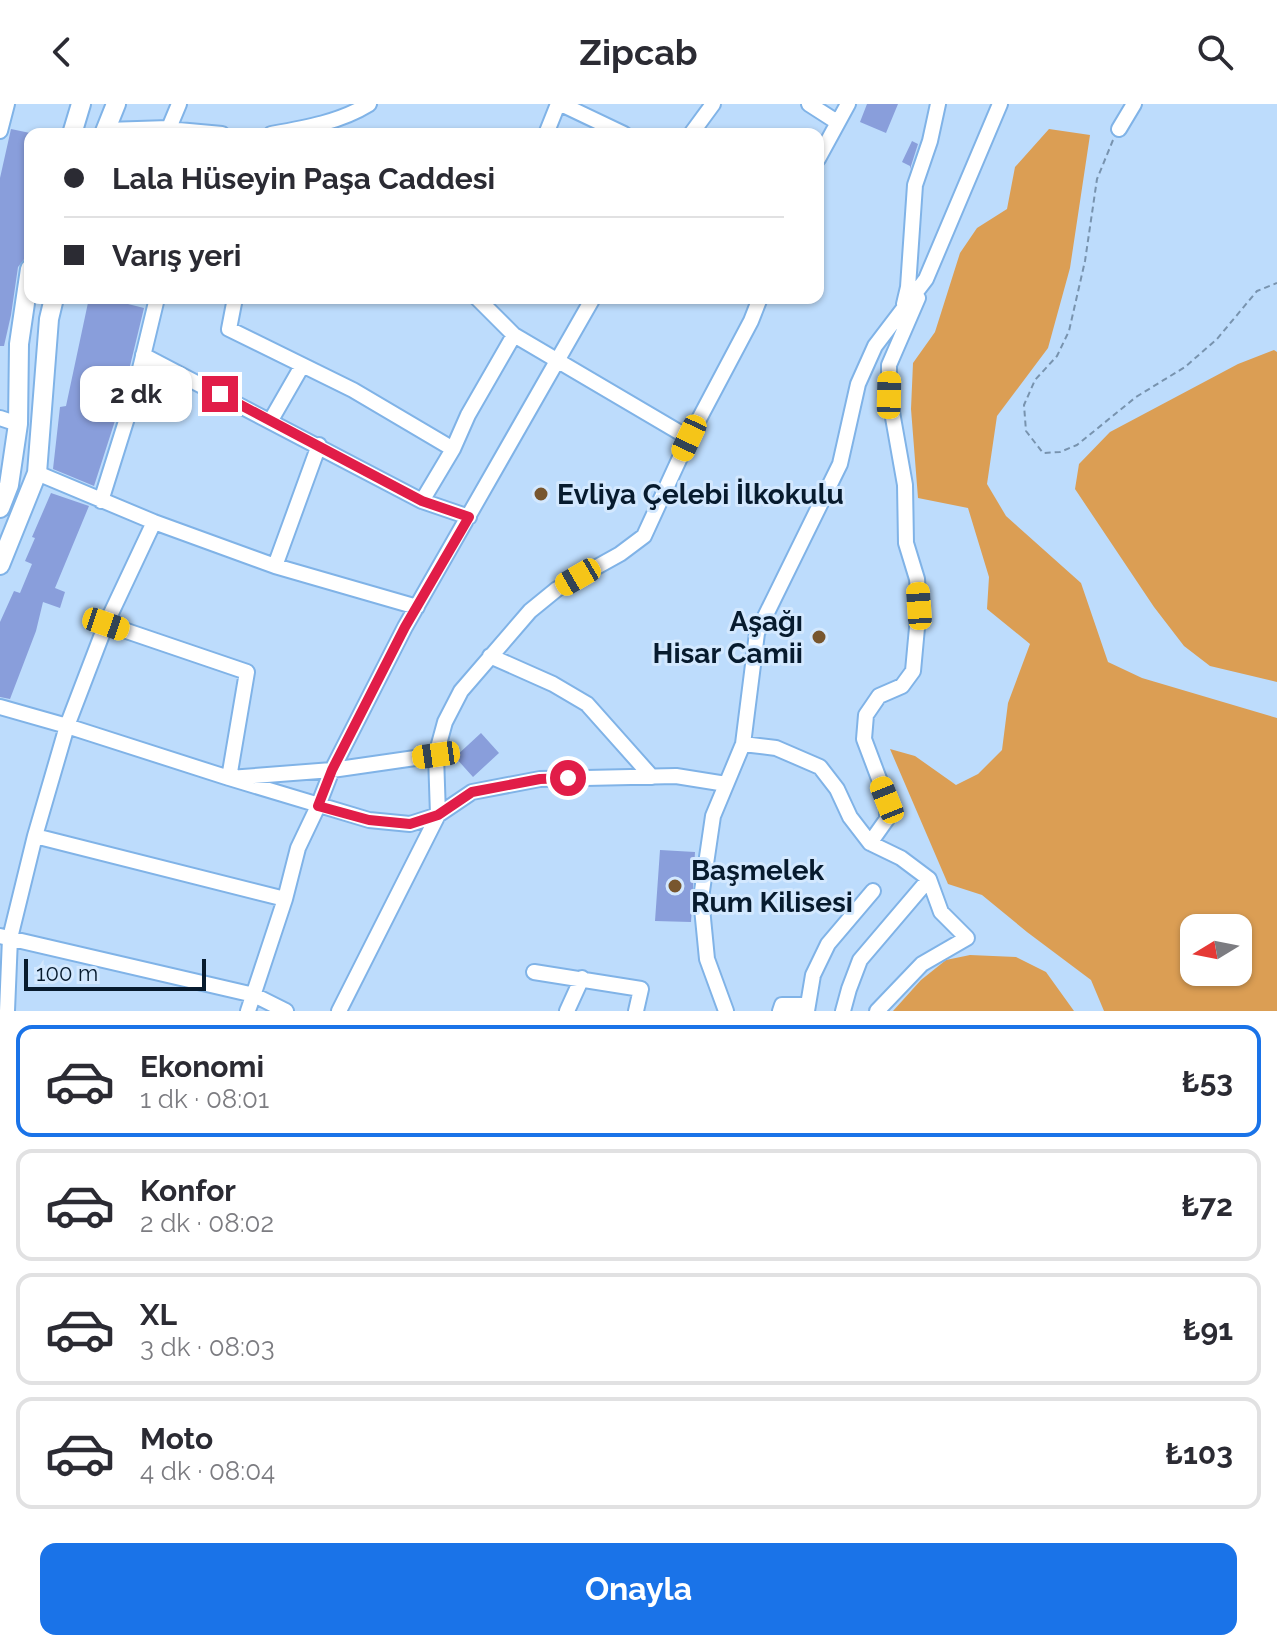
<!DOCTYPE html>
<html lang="tr">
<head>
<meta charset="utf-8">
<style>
  :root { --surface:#fff; --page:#f2f2f3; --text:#2b2b33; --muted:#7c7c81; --line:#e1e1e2; --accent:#1a73e8 }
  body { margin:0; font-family:Raleway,sans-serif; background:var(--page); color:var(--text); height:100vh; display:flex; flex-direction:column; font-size:30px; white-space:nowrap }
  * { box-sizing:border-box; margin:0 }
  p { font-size:26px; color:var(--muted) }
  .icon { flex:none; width:44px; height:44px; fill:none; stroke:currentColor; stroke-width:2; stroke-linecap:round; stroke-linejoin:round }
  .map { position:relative; height:907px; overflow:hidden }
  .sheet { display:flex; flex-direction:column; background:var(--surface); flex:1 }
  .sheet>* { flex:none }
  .hud { position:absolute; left:24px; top:24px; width:800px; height:176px; border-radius:16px; box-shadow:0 2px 6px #0004; display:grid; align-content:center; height:176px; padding:0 40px; background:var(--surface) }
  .needle { width:52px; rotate:260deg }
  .controls { position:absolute; left:1180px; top:810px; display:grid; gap:16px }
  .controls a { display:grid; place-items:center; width:72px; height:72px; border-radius:16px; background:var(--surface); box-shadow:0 2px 6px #0004; font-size:40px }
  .scale { position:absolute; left:24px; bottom:20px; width:182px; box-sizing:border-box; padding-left:8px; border:4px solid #071b2e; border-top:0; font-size:22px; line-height:28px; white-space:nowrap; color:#071b2e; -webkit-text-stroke:6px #d3e8fe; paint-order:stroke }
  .end { position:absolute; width:36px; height:36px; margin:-18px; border:10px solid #e11d48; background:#fff; box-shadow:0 0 0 4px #fff }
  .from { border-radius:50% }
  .bubble { position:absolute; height:56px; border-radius:16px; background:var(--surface); box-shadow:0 2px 6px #0004; font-size:26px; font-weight:700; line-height:56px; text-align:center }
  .car { position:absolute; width:24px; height:48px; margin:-24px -12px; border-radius:10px; box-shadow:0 0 6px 2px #0007; background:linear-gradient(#f5c518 24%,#345 0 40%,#f5c518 0 76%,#345 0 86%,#f5c518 0) }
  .hud b { display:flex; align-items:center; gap:28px; height:76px; font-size:30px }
  .hud b+b { border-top:2px solid var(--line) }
  .hud i { width:20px; height:20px; background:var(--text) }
  ul { padding:14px 0 0; list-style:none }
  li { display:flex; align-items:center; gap:24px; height:112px; margin:0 16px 12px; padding:0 24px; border:4px solid var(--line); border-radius:16px }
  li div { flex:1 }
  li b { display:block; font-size:30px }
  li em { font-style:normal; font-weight:700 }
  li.on { border-color:var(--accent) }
  li>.icon { width:72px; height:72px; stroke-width:1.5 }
  .cta { display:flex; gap:16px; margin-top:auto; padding:16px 40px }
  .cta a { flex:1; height:92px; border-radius:16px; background:var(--accent); color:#fff; font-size:32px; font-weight:700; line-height:92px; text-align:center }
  header { display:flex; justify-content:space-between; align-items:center; height:104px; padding:0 40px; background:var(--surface); font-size:36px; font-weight:700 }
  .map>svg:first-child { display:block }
  .green { fill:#db9e54; fill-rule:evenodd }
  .building { fill:#899edb }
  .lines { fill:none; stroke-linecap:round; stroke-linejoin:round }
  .minor-casing { stroke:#80b3e7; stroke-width:18 }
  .major-casing { stroke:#80b3e7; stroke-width:22 }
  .path { stroke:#7893ae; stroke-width:2; stroke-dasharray:6 4; stroke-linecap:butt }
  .minor { stroke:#fff; stroke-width:14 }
  .major { stroke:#fff; stroke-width:18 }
  .route { stroke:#e11d48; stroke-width:10 }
  .poi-dot { fill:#78562e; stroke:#d3e8fe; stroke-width:3 }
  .labels { text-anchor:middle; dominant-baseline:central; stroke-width:6; stroke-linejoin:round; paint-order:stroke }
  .poi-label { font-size:28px; font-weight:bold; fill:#071b2e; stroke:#d3e8fe; text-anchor:start }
</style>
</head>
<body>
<header><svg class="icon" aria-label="back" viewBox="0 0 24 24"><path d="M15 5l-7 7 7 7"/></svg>Zipcab<svg class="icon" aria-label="search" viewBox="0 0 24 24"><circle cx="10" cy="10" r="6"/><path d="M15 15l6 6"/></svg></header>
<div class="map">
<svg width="1277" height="907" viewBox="0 0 1277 907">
  <rect width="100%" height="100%" fill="#bddcfc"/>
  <path class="green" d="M 1049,25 L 1090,31 L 1070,164 L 1048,244 L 997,312 L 987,380 L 1006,412 L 1081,479 L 1108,558 L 1142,574 L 1277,614 L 1277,907 L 1104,907 L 1091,876 L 1027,828 L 982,791 L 948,780 L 890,645 L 915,652 L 956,681 L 978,670 L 1002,646 L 1008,599 L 1030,540 L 987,505 L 989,473 L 968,404 L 918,394 L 911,305 L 913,259 L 935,228 L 960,149 L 977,124 L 1007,105 L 1015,63 ZM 1238,824 L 1238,868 L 1194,868 L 1194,824 Z
    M 1274,246 L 1277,248 L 1277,578 L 1210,562 L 1184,542 L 1154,503 L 1075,385 L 1079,360 L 1110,328 L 1238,260 Z
    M 970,851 L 1016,853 L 1046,868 L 1074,907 L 893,907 L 921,876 L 946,856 Z"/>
  <path class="building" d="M 867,0 L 898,0 L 886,29 L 860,18 Z
    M 11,25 L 30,29 L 30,132 L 25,154 L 18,163 L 11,211 L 4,242 L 0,242 L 0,74 Z
    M 912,37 L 918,40 L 910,65 L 910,62 L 902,58 Z
    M 89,194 L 104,194 L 144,204 L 122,295 L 94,382 L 53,365 L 60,303 L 66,302 Z
    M 51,389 L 89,402 L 55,484 L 65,488 L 60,504 L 43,498 L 36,527 L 10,595 L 0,593 L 0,518 L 14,487 L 20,489 L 32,460 L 25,457 L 35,434 L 32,433 Z
    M 481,629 L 499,649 L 473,673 L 455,653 Z
    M 660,746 L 695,748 L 691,818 L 655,817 Z"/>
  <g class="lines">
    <g class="minor-casing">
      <path id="minor" d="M 561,0 L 624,30
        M 809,0 L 837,18
        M 169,24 L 179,0
        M 1119,25 L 1134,0
        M 106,26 L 169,24 L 178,26 L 222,30
        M 0,27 L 7,0
        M 271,30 C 305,24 340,18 369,0
        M 546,30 L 558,0
        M 691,30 L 713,0
        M 818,55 L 848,0
        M 235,194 L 229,225 L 353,286 L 453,345
        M 477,194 L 514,231 L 689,334
        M 904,200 L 908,183 L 915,81 L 930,37 L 938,0
        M 143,251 L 422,397 L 469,413
        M 0,314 L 18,320
        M 271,316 L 302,262
        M 37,369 L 154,418 L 275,462 L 417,503
        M 101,397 L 132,298 L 157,194
        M 422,397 L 453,345 L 468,311 L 514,231
        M 275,462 L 319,341
        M 106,520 L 247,568 L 229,674 L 369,716 L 410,720 L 438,711 L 436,651 L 445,618 L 461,587 L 530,507 L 557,485 L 620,450 L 644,432 L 689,334 L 751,217 L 760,194
        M 490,552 L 553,580 L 587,600 L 652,673
        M 0,603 L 67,622 L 229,674 L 332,666 L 436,651
        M 743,640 L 776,644 L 820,663 L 837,685 L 850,713 L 870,739 L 901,754 L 929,775 L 941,808 L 967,834 L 922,860 L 877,907
        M 35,732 L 285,795
        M 870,739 L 887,715 L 887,696 L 864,635 L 866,611 L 879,592 L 902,582 L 913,567 L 919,502 L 917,475 L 906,439 L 905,381 L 889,291 L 889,261 L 918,194
        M 0,832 L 254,891 L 286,907
        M 534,868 L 641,885 L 636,907
        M 7,907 L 10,834 L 35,732 L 67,622 L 106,520 L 154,418
        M 248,907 L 285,795 L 298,744 L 318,702 L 332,666 L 405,523 L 593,194
        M 339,907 L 438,711 L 472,688 L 540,675 L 676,672 L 726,680
        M 567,907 L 582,874
        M 726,907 L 707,855 L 701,794 L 713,712 L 743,640 L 757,529 L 840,360 L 858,280 L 875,242 L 926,175 L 1000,0
        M 780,907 L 782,901 L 808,901
        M 807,907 L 813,871 L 828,840 L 873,787
        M 843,907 L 849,885 L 860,856 L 929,775"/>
    </g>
    <g class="major-casing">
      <path id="major" d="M 72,30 L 81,0
        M 104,30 L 116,0
        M 0,404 L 9,381 L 18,320 L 19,240 L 30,165
        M 0,461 L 37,369 L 49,215 L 54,194"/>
    </g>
    <path class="path" d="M 1113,36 L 1097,75 L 1085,157 L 1069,227 L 1057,252 L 1035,276 L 1024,301 L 1026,327 L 1043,349 L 1060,348 L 1077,341 L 1136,293 L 1185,263 L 1217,235 L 1257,187 L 1277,179"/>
    <use href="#minor" class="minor"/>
    <use href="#major" class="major"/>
  </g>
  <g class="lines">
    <path class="route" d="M 220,290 L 422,397 L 469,413 L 405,523 L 332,666 L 318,702 L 369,716 L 410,720 L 438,711 L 472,688 L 540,675 L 568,674"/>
  </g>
  <g class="poi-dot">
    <circle cx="541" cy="390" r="8"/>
    <circle cx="819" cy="533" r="8"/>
    <circle cx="675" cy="782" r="8"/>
  </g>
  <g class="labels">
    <g class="poi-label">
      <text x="557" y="390">Evliya Çelebi İlkokulu</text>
      <text x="803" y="517" text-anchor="end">Aşağı<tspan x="803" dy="32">Hisar Camii</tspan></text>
      <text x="691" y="766">Başmelek<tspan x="691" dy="32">Rum Kilisesi</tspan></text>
    </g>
  </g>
</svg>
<div class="controls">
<a><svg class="needle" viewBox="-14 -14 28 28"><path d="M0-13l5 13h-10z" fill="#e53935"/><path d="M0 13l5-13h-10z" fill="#7c7c81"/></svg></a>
</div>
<div class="scale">100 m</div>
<i class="end from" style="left:568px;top:674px"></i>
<i class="end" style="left:220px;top:290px"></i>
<div class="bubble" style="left:80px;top:262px;width:112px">2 dk</div>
<i class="car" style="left:889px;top:291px;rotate:1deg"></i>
<i class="car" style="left:689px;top:334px;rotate:205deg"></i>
<i class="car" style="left:578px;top:473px;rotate:240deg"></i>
<i class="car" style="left:919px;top:502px;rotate:356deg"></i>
<i class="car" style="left:106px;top:520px;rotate:109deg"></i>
<i class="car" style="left:436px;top:651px;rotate:262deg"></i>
<i class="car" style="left:887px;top:696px;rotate:338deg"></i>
<div class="hud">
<b><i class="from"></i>Lala Hüseyin Paşa Caddesi</b>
<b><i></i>Varış yeri</b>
</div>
</div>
<section class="sheet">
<ul>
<li class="on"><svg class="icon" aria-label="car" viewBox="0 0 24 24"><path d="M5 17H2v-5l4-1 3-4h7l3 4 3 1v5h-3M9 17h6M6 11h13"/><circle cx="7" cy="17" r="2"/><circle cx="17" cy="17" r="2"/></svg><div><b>Ekonomi</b><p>1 dk · 08:01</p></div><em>₺53</em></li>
<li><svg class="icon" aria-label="car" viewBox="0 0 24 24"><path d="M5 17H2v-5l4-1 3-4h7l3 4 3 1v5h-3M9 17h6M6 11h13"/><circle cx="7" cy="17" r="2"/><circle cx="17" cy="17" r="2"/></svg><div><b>Konfor</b><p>2 dk · 08:02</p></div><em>₺72</em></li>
<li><svg class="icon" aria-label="car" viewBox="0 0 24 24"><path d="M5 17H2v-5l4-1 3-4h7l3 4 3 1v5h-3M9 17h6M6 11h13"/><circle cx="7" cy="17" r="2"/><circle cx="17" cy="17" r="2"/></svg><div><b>XL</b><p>3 dk · 08:03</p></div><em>₺91</em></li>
<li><svg class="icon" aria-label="car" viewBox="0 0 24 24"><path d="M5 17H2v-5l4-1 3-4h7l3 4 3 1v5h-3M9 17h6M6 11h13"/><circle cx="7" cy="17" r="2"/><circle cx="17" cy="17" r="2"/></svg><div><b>Moto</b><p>4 dk · 08:04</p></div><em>₺103</em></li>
</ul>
<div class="cta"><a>Onayla</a></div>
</section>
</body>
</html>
